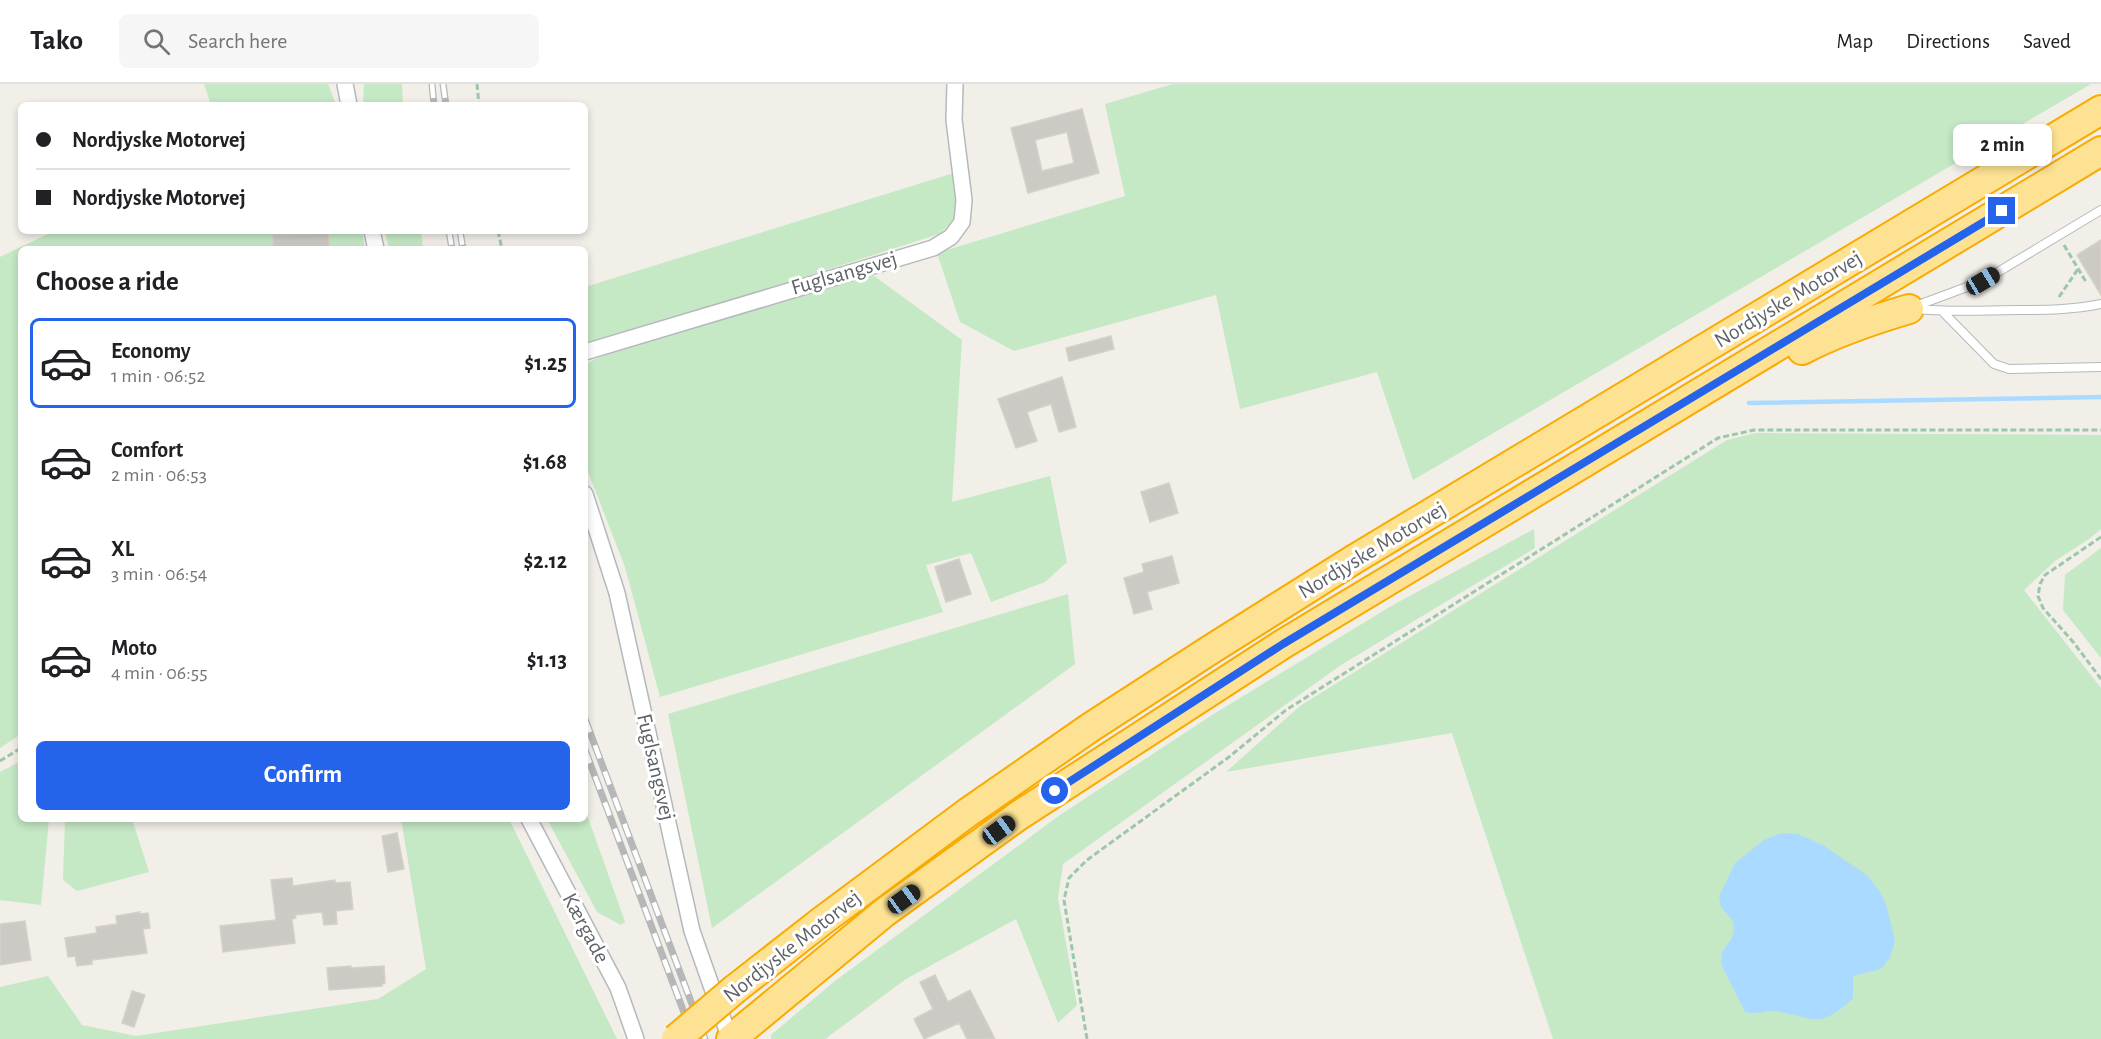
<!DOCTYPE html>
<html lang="en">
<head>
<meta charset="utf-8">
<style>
  :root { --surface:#fff; --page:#f6f6f6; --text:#202124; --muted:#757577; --line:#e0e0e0; --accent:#2563eb }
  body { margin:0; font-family:"Alegreya Sans",sans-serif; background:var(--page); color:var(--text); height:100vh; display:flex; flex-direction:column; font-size:22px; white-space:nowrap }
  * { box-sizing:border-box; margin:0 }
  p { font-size:20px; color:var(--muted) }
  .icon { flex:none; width:33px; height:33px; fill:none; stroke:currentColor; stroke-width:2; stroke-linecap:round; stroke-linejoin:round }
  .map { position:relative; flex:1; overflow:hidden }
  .panel { position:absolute; left:18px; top:162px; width:570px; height:576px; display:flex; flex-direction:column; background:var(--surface); border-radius:9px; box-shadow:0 3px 9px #0003 }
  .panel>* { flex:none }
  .guide { position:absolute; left:18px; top:18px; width:570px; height:132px; border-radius:9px; box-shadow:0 3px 9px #0003; display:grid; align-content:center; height:132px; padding:0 18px; background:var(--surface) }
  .end { position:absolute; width:27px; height:27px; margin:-14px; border:8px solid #2563eb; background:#fff; box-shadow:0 0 0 3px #fff }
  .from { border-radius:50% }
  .bubble { position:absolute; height:42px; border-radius:9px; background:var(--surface); box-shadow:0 3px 9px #0003; font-size:20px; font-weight:600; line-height:42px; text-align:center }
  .car { position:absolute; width:18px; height:36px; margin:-18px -9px; border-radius:8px; box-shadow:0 0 4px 2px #0007; background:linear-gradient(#222 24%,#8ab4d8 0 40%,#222 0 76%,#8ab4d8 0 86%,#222 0) }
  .guide b { display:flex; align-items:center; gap:21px; height:57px; font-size:22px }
  .guide b+b { border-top:2px solid var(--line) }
  .guide i { width:15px; height:15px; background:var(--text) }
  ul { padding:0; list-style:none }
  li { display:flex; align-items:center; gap:18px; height:90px; margin:0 12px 9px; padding:0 6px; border:3px solid transparent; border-radius:9px }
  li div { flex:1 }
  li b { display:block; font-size:22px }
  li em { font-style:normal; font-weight:600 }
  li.active { border-color:var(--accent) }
  li>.icon { width:54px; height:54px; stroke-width:1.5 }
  h2 { padding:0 18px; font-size:27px; line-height:72px }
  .cta { display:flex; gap:12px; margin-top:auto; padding:12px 18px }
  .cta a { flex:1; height:69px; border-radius:9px; background:var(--accent); color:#fff; font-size:24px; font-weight:600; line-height:69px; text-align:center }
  header { display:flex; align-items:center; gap:36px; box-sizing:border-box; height:84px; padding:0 30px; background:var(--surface); border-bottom:2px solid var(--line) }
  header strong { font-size:28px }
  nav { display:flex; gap:33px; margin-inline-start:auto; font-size:21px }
  .search { width:420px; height:54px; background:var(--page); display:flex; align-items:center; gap:15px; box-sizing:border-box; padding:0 21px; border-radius:9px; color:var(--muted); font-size:22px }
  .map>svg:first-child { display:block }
  .green { fill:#c5e8c5 }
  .water { fill:#aadaff }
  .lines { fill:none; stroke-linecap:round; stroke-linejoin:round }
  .stream { stroke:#aadaff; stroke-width:4.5 }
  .building { fill:#cccac5; stroke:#d6d1c6; stroke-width:1.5; fill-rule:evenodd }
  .lane-casing { stroke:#b5b8bc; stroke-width:10 }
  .street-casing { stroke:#b5b8bc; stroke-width:18 }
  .highway-casing { stroke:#f9ab00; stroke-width:32 }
  .path { stroke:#9cc7a9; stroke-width:3; stroke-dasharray:6 3; stroke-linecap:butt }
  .lane { stroke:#fff; stroke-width:8 }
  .street { stroke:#fff; stroke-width:15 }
  .highway { stroke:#fde293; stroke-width:28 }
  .rail-casing { stroke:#b6b7b8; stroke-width:7 }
  .rail { stroke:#fff; stroke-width:4.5; stroke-dasharray:14; stroke-linecap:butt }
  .highway-bridge-casing { stroke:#f9ab00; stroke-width:32; stroke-linecap:butt }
  .highway-bridge { stroke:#fde293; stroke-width:28 }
  .route { stroke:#2563eb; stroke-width:8 }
  .labels { text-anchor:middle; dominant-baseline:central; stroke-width:6; stroke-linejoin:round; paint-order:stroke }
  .street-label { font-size:22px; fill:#5f6368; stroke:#fff }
</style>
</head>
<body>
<header>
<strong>Tako</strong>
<div class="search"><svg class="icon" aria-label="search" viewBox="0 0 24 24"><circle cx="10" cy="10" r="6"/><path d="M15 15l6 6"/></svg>Search here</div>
<nav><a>Map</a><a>Directions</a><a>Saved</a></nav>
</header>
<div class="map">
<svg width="2101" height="955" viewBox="0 0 2101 955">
  <rect width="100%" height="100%" fill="#f1efe8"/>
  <path class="green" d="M 204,0 L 328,0 L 336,21 L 211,21 Z
    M 364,0 L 402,0 L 403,21 L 363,21 Z
    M 1173,0 L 2091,0 L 1413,396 L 1377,288 L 1240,325 L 1216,211 L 1014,267 L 960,238 L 937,169 L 1125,112 L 1105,20 Z
    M 954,89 L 959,111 L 957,134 L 939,150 L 585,263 L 585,203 Z
    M 54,147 L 362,147 L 365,165 L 21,165 L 21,650 L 0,664 L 0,173 Z
    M 385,147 L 421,147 L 423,165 L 389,165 Z
    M 866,186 L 962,256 L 952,418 L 1050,392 L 1067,478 L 1045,498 L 991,518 L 971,469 L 926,481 L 943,528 L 660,613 L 625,483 L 585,380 L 585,281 L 613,264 Z
    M 1756,349 L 2101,351 L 2101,445 L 2089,455 L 2055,477 L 2024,506 L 2101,604 L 2101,955 L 1553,955 L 1452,649 L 1226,688 L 1300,622 L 1727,356 Z
    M 1534,445 L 1535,464 L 1341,581 L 1063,780 L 1058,814 L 1077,921 L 1058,939 L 1016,835 L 906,895 L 825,955 L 771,955 L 771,951 L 835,897 L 1060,731 L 1212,631 L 1393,521 Z
    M 2101,464 L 2101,574 L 2063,526 L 2065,491 Z
    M 1068,510 L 1075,580 L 712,844 L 668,630 Z
    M 21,677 L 21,735 L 49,735 L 41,821 L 0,816 L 0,688 Z
    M 585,725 L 625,838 L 621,841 L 597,828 L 547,735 L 585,735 Z
    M 65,735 L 132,735 L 149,788 L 77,807 L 63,796 Z
    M 401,735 L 509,735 L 617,955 L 0,955 L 0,903 L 48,892 L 82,941 L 136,952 L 378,915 L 426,885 Z"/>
  <path class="water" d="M 1781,749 L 1798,750 L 1823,761 L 1868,792 L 1880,808 L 1886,820 L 1895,857 L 1890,873 L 1881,885 L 1853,892 L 1853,914 C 1818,948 1813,932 1772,927 C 1767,926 1764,929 1759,929 C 1754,929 1749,929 1745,928 L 1721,880 L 1722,868 L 1732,854 L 1734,844 L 1733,837 L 1721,823 L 1719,813 L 1735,779 L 1764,756 Z"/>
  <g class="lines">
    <path class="stream" d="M 1749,319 L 2101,313"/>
  </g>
  <path class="building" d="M 1082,25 L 1099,89 L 1028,109 L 1011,44 ZM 1067,48 L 1074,79 L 1042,87 L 1035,56 Z
    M 314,147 L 328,147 L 329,165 L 273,165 L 273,151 L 314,150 Z
    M 2101,156 L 2101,211 L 2077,171 Z
    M 1111,252 L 1114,265 L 1069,277 L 1066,264 Z
    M 1062,293 L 1076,343 L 1059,348 L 1051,320 L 1027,328 L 1037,357 L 1016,364 L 998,315 Z
    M 1169,399 L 1178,429 L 1150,438 L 1141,408 Z
    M 1172,472 L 1179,499 L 1147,508 L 1152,525 L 1134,530 L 1124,494 L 1144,488 L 1142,480 Z
    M 959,475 L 971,510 L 946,518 L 935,483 Z
    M 397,749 L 404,785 L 388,788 L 382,752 Z
    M 292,794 L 293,802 L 335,796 L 335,799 L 350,798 L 353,825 L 336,827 L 337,840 L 324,841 L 322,828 L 295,831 L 296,834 L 292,835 L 295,859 L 223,868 L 220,842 L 276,836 L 271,796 Z
    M 140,828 L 140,830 L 148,829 L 150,844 L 143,845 L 147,869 L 92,876 L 92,880 L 77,882 L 75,872 L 68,873 L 65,854 L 97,849 L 96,843 L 117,840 L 116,832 Z
    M 25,837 L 31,876 L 0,881 L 0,840 Z
    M 351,882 L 351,884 L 384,882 L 385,899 L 382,900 L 382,902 L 329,906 L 327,884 Z
    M 935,891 L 948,918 L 970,906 L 995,955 L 967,955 L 959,939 L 924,955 L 914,935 L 933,925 L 920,898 Z
    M 132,907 L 145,911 L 134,943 L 122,939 Z"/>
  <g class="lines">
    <g class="lane-casing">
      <path id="lane" d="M 1913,223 L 1983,197 L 2101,126
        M 1914,225 C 1948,228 1982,227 2017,226 C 2045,226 2074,226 2101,220
        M 1943,228 L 1994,280 L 2009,285 L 2101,283"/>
    </g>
    <g class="street-casing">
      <path id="street" d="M 345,0 L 349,21
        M 372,147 L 376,165
        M 585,268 L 933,164 L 951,153 L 962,138 L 964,116 L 954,36 L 955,0
        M 585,410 L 617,509 L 692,847 L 730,955
        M 529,735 L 618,904 L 636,955"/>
    </g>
    <g class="highway-casing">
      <path id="highway" d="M 1802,266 C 1836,248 1872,236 1909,225
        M 735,905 L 822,837 L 967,729 L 1091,643 L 1210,566 L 1353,476 L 2101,26
        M 731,955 L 885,828 L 1018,732 L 1283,560 L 2101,67"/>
    </g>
    <path class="path" d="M 477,0 L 479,21
      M 498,147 L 502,165
      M 2064,161 L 2086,198
      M 2059,213 L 2078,185
      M 2101,453 L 2045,491 L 2040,500 L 2038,512 L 2043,524 L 2074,559 L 2101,595
      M 0,677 L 21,664
      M 1087,955 L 1064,816 L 1069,794 L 1087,776 L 1229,673 L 1286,626 L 1718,354 L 1754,346 L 2101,346"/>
    <use href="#lane" class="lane"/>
    <use href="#street" class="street"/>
    <use href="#highway" class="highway"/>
    <g class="rail-casing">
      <path id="rail" d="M 432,0 L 434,21
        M 443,0 L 446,21
        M 449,147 L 452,165
        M 460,147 L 463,165
        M 585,635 L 705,955
        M 585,666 L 694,955"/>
    </g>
    <use href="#rail" class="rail"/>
    <g class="highway-bridge-casing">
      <path id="highway-bridge" d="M 676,955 L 735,905"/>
    </g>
    <use href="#highway-bridge" class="highway-bridge"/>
  </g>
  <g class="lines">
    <path class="route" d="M 1055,707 L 1283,560 L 2002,127"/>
  </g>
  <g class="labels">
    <g class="street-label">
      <text transform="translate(844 189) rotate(-16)">Fuglsangsvej</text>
      <text transform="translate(1788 215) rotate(-31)">Nordjyske Motorvej</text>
      <text transform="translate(1372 466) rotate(-31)">Nordjyske Motorvej</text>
      <text transform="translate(656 683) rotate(77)">Fuglsangsvej</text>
      <text transform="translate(586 844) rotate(62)">Kærgade</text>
      <text transform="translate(792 862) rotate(-38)">Nordjyske Motorvej</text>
    </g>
  </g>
</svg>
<i class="end from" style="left:1055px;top:707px"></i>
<i class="end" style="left:2002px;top:127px"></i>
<div class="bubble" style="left:1953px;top:40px;width:99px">2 min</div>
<i class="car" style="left:1983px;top:197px;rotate:59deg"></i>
<i class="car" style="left:999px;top:746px;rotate:54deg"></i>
<i class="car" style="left:904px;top:815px;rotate:54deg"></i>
<div class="guide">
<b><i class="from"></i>Nordjyske Motorvej</b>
<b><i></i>Nordjyske Motorvej</b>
</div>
<section class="panel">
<h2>Choose a ride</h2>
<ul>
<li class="active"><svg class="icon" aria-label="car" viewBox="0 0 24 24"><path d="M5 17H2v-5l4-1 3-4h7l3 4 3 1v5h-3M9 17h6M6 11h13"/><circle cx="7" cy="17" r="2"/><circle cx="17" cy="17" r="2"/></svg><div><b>Economy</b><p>1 min · 06:52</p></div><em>$1.25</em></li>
<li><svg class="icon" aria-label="car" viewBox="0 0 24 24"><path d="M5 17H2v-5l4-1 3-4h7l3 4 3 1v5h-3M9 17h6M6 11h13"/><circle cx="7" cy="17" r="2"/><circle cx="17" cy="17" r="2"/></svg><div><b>Comfort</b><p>2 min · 06:53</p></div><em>$1.68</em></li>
<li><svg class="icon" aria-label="car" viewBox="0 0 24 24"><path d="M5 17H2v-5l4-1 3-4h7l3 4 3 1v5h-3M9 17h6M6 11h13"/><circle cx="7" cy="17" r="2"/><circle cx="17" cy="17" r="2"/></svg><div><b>XL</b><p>3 min · 06:54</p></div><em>$2.12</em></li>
<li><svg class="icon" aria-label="car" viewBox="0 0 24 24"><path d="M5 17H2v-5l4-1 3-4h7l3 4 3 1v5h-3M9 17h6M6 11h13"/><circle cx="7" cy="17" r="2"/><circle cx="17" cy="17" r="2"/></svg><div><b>Moto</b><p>4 min · 06:55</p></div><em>$1.13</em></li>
</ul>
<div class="cta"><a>Confirm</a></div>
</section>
</div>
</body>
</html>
